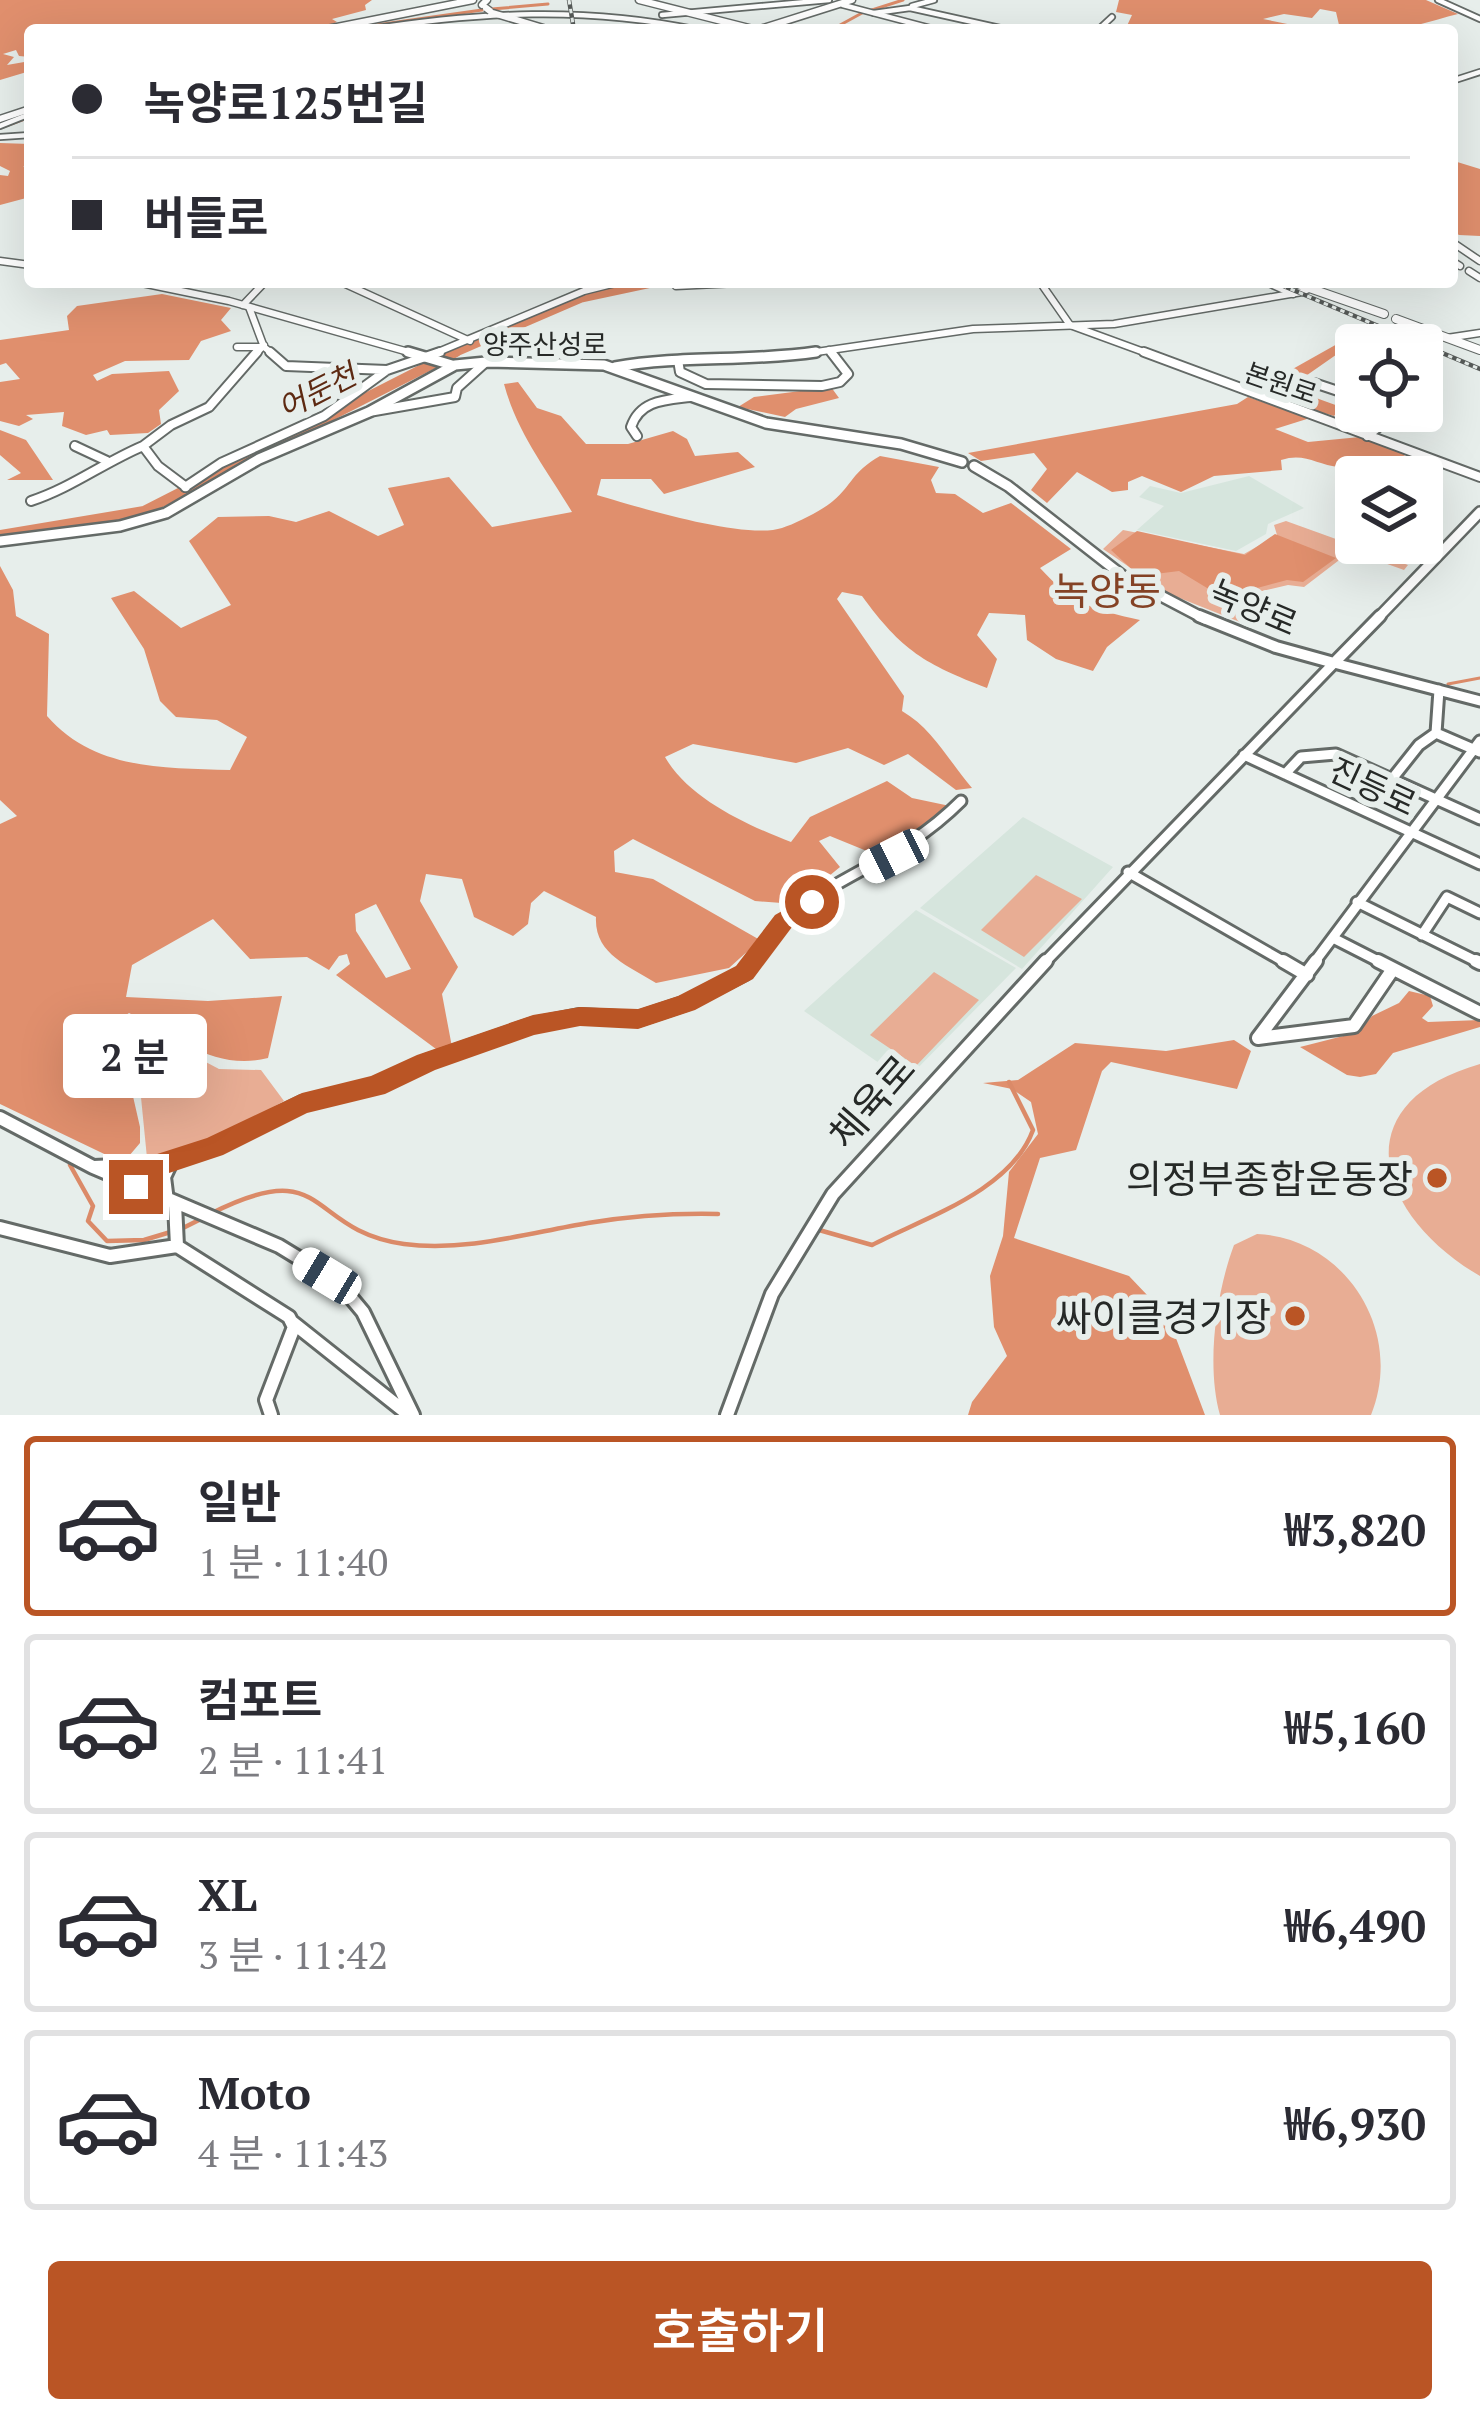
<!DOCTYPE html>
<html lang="ko">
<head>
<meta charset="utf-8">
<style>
  :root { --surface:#fff; --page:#f2f2f3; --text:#2b2b33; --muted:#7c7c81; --line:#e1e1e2; --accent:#ba5525 }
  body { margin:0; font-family:"PT Serif","Noto Sans KR",serif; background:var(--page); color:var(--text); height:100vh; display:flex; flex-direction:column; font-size:45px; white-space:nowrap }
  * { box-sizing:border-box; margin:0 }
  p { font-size:39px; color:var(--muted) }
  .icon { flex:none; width:66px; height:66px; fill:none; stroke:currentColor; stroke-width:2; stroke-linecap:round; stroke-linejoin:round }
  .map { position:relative; height:1415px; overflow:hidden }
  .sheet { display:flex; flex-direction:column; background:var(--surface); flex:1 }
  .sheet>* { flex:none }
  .hud { position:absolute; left:24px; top:24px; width:1434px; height:264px; border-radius:12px; box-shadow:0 12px 48px #0002; display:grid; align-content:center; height:264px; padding:0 48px; background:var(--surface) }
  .buttons { position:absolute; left:1335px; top:324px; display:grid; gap:24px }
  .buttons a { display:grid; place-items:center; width:108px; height:108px; border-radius:12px; background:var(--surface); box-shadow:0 12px 48px #0002; font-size:60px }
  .end { position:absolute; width:54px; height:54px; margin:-27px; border:15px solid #ba5525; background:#fff; box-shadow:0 0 0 6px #fff }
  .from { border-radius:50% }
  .bubble { position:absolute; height:84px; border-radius:12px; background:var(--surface); box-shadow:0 12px 48px #0002; font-size:39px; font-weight:600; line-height:84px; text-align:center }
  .car { position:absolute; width:36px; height:72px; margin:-36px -18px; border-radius:15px; box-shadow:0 0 9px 3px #0007; background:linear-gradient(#fff 24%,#345 0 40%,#fff 0 76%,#345 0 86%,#fff 0) }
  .hud b { display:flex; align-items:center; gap:42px; height:114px; font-size:45px }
  .hud b+b { border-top:3px solid var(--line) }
  .hud i { width:30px; height:30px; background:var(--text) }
  ul { padding:21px 0 0; list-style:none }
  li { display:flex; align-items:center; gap:36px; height:180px; margin:0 24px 18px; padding:0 24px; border:6px solid var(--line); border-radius:12px }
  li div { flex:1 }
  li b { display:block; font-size:45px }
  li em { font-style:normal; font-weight:600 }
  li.selected { border-color:var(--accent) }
  li>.icon { width:108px; height:108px; stroke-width:1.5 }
  .action { display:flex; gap:24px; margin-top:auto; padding:24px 48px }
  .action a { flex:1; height:138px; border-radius:12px; background:var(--accent); color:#fff; font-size:48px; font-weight:600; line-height:138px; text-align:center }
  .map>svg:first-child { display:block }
  .built { fill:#d6e5dd }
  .green { fill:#e8ad94 }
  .forest { fill:#e08f6d; fill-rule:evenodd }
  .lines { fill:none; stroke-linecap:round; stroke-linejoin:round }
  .stream-far1 { stroke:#db8a68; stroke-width:3 }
  .stream { stroke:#db8a68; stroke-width:4.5 }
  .river-far1 { stroke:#db8a68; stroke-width:9 }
  .river { stroke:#db8a68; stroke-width:10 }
  .minor-far4-casing { stroke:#646a67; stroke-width:8 }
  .minor-far3-casing { stroke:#646a67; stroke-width:9 }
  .minor-far2-casing { stroke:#646a67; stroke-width:12 }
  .minor-far1-casing { stroke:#646a67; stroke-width:15 }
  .minor-casing { stroke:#646a67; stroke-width:18 }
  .tertiary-far3-casing { stroke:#646a67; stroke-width:8 }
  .tertiary-far2-casing { stroke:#646a67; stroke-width:9 }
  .tertiary-far1-casing { stroke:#646a67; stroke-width:14 }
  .tertiary-casing { stroke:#646a67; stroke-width:16 }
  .secondary-far1-casing { stroke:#646a67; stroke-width:9 }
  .secondary-casing { stroke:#646a67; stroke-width:10 }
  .minor-far4 { stroke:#fff; stroke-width:4.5 }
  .minor-far3 { stroke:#fff; stroke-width:6 }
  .minor-far2 { stroke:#fff; stroke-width:8 }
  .minor-far1 { stroke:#fff; stroke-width:9 }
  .minor { stroke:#fff; stroke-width:12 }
  .tertiary-far3 { stroke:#fff; stroke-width:4.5 }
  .tertiary-far2 { stroke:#fff; stroke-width:6 }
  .tertiary-far1 { stroke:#fff; stroke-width:9 }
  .tertiary { stroke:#fff; stroke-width:10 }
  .secondary-far1 { stroke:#fff; stroke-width:6 }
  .secondary { stroke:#fff; stroke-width:8 }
  .rail-casing { stroke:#575b59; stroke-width:4.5 }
  .rail { stroke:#e7eeeb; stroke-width:3; stroke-dasharray:4.5; stroke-linecap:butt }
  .secondary-bridge-casing { stroke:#646a67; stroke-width:9; stroke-linecap:butt }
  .secondary-bridge { stroke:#fff; stroke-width:6 }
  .route { fill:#ba5525 }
  .poi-dot { fill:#ba5525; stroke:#e7eeeb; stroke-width:4.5 }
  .labels { text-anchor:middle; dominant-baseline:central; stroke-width:12; stroke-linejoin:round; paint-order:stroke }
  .far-street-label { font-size:27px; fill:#262927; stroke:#e7eeeb }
  .far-water-label { font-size:30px; font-style:italic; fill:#5d2911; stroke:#e7eeeb }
  .street-label { font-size:33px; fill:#262927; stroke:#e7eeeb }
  .quarter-label { font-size:39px; fill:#844225; stroke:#e7eeeb }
  .near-street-label { font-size:39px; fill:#262927; stroke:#e7eeeb }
  .near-poi-label { font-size:39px; fill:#262927; stroke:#e7eeeb; text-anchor:end }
</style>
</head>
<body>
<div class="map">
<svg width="1480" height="1415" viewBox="0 0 1480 1415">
  <rect width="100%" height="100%" fill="#e7eeeb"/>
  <path class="built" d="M 1249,476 L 1304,508 L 1268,524 L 1266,534 L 1236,551 L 1137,530 L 1164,506 L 1139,497 L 1150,486 L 1181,493 Z
    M 1023,817 L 1113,867 L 1022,969 L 920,908 Z
    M 916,910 L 1016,968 L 905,1081 L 804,1011 Z"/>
  <path class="green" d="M 1286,521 L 1408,565 L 1404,570 L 1351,551 L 1304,587 L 1288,585 L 1249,594 L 1242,615 L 1260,623 L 1255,628 L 1167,593 L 1103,549 L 1123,530 L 1244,554 L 1277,535 L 1274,525 Z
    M 1036,875 L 1082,899 L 1024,957 L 981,930 Z
    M 934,972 L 979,1000 L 916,1066 L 870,1035 Z
    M 128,1021 L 219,1069 L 261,1070 L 284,1101 L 222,1136 L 147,1158 L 138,1067 Z
    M 1480,1064 L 1480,1276 C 1378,1217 1340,1104 1480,1064 Z
    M 1257,1234 C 1345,1238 1405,1331 1371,1415 L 1220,1415 C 1206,1366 1216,1293 1234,1245 Z"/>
  <path class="forest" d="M 0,0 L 372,0 L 365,5 L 366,10 L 332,19 L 337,22 L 317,30 L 30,30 L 30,57 L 19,56 L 16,50 L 3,54 L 14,57 L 7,65 L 30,61 L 30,71 L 0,80 Z
    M 1119,0 L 1426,0 L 1458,14 C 1421,23 1381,41 1339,25 L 1336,12 L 1320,9 L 1312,18 L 1284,14 L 1263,19 L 1317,30 L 1125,30 L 1132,15 L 1116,12 Z
    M 0,143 L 30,144 L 30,163 L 23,167 L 30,167 L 30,197 L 0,205 L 0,175 L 8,176 L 10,171 L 0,166 Z
    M 1454,161 L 1480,169 L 1480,236 L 1459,235 L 1452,230 Z
    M 162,294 L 231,308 L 221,320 L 231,331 L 201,341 L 189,360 L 125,361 L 93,375 L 97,381 L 112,374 L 169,371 L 179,391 L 159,410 L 161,424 L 148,433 L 110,435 L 107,430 L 86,435 L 62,426 L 64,412 L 26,415 L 33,419 L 19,426 L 0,421 L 0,382 L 20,379 L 6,363 L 0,365 L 0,340 L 69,330 L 67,316 L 77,306 Z
    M 1346,339 L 1353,343 L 1300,380 L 1294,390 L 1341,407 L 1334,416 L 1252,392 Z
    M 518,382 L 537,408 L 561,416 L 586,444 L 628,444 L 673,431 L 687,439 L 695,456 L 738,452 L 755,467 L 664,494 L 651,479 L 601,479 L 597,495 C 637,507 745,540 782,528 C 797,523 821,511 833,501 C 853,484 851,473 880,456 L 939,467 L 931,480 L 936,493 L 955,494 L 983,513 L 1011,503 L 1071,549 L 1040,568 C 1074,605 1092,609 1140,620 L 1107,647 L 1093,671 L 1056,659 L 1027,640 L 1025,615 L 989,613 L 977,635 L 997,659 L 987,688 C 925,664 902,651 862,596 L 842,592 L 837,599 L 904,696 L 902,711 C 933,729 948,760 972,788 L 956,790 L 908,754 L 884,765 L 848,748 L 796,763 L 693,744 L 665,757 C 689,799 747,825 791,842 L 810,817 L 887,781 L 912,798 L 950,806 L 938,822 L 879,856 L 830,836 L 819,841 L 840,867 L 795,904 L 755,901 L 633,839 L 614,851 L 615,872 L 653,879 L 760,940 L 729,968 L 656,983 C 629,966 594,954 596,917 L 544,891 L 531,903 L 528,924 L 513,936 L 474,917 L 462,879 L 426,874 L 420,901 L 458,967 L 442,994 L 452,1047 L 436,1049 L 336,975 L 350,964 L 347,954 L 339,956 L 329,970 L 307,957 L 250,959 L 213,919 L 132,965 L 126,997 L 208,1001 L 282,996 L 268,1058 C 214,1072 175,1035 129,1013 L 116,1022 L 140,1127 L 140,1143 L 123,1163 L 0,1104 L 0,824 L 17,816 L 0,800 L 0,566 L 13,590 L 16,616 L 49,634 L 47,716 C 94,770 163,768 230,770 L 247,737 L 217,720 L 176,717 L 160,701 L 144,649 L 111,598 L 134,591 L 181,628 L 231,605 L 189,541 L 218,517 L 269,516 L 296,522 L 329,511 L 378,536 L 404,525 L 388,488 L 449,477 L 492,527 L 572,512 C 547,470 517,433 504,384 ZM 376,904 L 411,969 L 386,978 L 356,931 L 355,914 Z
    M 831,387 L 839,398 L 796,409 L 785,417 L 738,407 L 754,397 Z
    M 1248,397 L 1310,418 L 1275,429 L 1308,442 L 1360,437 L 1407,454 L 1380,470 C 1365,466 1354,469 1340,467 C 1316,465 1305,452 1281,460 L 1282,470 L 1214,476 L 1181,492 L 1142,476 L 1128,482 L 1128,490 L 1112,492 L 1077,472 L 1047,503 L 1031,490 L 1047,469 L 1034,453 L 981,461 L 968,453 L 1237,404 Z
    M 0,430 L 26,440 L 53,480 L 7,480 L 21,473 L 0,455 Z
    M 1137,531 L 1245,555 L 1275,534 L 1336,558 L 1303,582 L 1287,580 L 1246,591 L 1240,608 L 1179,571 L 1139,576 L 1111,550 Z
    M 1409,991 L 1430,996 L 1433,1006 L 1422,1018 L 1428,1022 L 1480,1020 L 1480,1027 L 1393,1053 L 1376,1074 L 1360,1077 L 1347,1075 L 1300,1047 L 1359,1032 L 1372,1016 L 1399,1003 Z
    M 1234,1040 L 1251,1051 L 1237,1089 L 1111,1062 L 1102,1071 L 1076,1150 L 1040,1158 L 1014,1238 L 1129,1276 L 1168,1317 L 1205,1415 L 968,1415 L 972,1402 L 1007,1356 L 994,1327 L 990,1276 L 1003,1236 L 1009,1172 L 1038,1134 L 1031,1102 L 1012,1089 L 983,1083 L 1018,1080 L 1075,1043 L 1166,1051 Z"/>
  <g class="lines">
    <path class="stream-far1" d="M 492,9 L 548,4
      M 872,10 L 903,0
      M 341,30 L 482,10
      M 831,30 L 862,13
      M 0,128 L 30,117
      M 1448,684 L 1480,678"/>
    <path class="stream" d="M 70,1165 L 93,1206 L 88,1221 L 107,1241 L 144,1240 L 174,1231
      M 210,1214 C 330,1153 305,1230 404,1244 C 466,1252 528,1233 588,1223 C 631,1216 674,1213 718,1214
      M 183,1228 L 201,1219
      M 819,1230 L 872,1245 C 924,1218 1011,1191 1033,1130 L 1009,1082"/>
    <path class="river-far1" d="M 449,355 L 581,298 L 656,282"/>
    <path class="river" d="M 0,535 L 144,511 L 456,352"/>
    <g class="minor-far4-casing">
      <path id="minor-far4" d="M 912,6 L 934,0
        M 874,13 L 910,8 L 1009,30
        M 662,15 L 829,0
        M 365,30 C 479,12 585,6 699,30
        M 1098,30 L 1112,17
        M 0,126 L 30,114"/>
    </g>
    <g class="minor-far3-casing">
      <path id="minor-far3" d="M 1452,242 L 1480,261
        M 341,282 L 470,341
        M 1266,282 L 1293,294
        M 676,286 L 757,282
        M 243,305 L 265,282
        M 249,307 L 264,347 L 274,355
        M 1070,325 L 1152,355
        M 1447,338 L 1480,333
        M 237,347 L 260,347
        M 829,350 L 833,355
        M 255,355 L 264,345
        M 431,355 L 584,291 L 620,282"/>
    </g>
    <g class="minor-far2-casing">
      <path id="minor-far2" d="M 270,352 L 286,366 L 387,370
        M 1144,352 L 1480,477
        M 678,360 L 680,372 L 706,384 L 822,386 L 840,382 L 848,374 L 831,352
        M 1314,383 L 1356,397
        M 1356,409 L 1357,415 L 1383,424
        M 369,412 L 455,397 L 457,388 L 486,362
        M 637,436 L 631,427 C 640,400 665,400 690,397
        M 1367,436 L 1399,411
        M 75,446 L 107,461
        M 185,487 L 221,463 L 324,416 L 387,370 L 440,352
        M 186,487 L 158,466 L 143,446 L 171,425 L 209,407 L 257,352
        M 31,501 C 71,488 103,463 143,446"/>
    </g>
    <g class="minor-far1-casing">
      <path id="minor-far1" d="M 1436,733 L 1480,752
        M 1436,733 L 1439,690
        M 1244,755 L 1480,864
        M 1285,774 L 1301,757 L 1336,754 L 1480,819
        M 1392,779 L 1419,745 L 1436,733
        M 1128,872 L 1288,964
        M 1357,902 L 1480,963
        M 1422,935 L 1447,897 L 1480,913
        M 1333,938 L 1384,964
        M 751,964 C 765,943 780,920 801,906 C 859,867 909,853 961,801
        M 1043,964 L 1334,663 L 1480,701
        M 1313,964 L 1480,741"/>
    </g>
    <g class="minor-casing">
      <path id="minor" d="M 1283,961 L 1307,975
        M 1378,961 L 1480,1013
        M 1476,961 L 1480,963
        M 1258,1038 L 1316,961
        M 1258,1038 L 1354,1026 L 1393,969
        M 0,1118 L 93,1167 L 279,1246 L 338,1282 L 363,1312 L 413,1415
        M 94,1167 L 160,1164
        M 136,1187 L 160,1164 L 214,1147 L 302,1103 L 376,1086 L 426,1062 L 533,1025 L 579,1016 L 638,1019 L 686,1003 L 745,973 L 753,961
        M 167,1201 L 164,1177 L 172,1160
        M 175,1204 L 177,1246
        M 0,1228 L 110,1256 L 177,1246
        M 177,1246 L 289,1317 L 294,1327 L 266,1400 L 271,1415
        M 292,1322 L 409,1415
        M 727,1415 L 772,1294 L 833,1194 L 1046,961"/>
    </g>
    <g class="tertiary-far3-casing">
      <path id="tertiary-far3" d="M 1438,0 L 1480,19
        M 843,5 L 938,30
        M 1452,81 L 1480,72
        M 0,137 L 30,135"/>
    </g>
    <g class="tertiary-far2-casing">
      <path id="tertiary-far2" d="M 0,261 L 30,265
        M 1452,261 L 1460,266
        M 1469,271 L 1480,278
        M 137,282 L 229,301 L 419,355
        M 1040,282 L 1070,325
        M 796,355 L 973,329 L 1114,324 L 1302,292 L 1324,282"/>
    </g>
    <g class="tertiary-far1-casing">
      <path id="tertiary-far1" d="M 408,352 L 452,365
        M 615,367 C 681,355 749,362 816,352
        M 974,466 L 1008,486 L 1123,576 L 1205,619
        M 0,541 L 120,526 L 166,513 L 259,459 L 369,412 L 455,365 L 486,362 L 604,365 L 766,423 L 901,444 L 962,462
        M 1377,619 L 1480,512"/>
    </g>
    <g class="tertiary-casing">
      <path id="tertiary" d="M 1199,616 L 1276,647 L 1334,663 L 1380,616"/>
    </g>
    <g class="secondary-far1-casing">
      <path id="secondary-far1" d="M 639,0 L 757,30 L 852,0
        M 482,5 L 487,0
        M 493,13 L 550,30
        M 322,30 L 473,0
        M 0,119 L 30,109"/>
    </g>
    <g class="secondary-casing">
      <path id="secondary" d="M 1292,282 L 1384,314
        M 1396,319 L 1480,350"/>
    </g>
    <use href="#minor-far4" class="minor-far4"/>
    <use href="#minor-far3" class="minor-far3"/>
    <use href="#minor-far2" class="minor-far2"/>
    <use href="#minor-far1" class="minor-far1"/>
    <use href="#minor" class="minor"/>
    <use href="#tertiary-far3" class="tertiary-far3"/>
    <use href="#tertiary-far2" class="tertiary-far2"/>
    <use href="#tertiary-far1" class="tertiary-far1"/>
    <use href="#tertiary" class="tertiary"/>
    <use href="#secondary-far1" class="secondary-far1"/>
    <use href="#secondary" class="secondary"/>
    <g class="rail-casing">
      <path id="rail" d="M 569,0 L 574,30
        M 1274,282 L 1480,369"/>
    </g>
    <use href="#rail" class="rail"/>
    <g class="secondary-bridge-casing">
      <path id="secondary-bridge" d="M 486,8 L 490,11"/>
    </g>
    <use href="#secondary-bridge" class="secondary-bridge"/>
  </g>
  <path class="route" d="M 812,894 L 820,896 L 820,908 L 792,927 L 753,979 L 695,1010 L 638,1029 L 580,1026 L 534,1035 L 435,1070 L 385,1094 L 307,1113 L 223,1155 L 169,1173 L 136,1199 L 127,1195 L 123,1187 L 151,1156 L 207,1138 L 302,1093 L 371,1076 L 417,1055 L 533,1015 L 580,1007 L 638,1009 L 678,996 L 736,966 L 775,915 Z"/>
  <g class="poi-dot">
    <circle cx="1437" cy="1178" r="12"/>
    <circle cx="1295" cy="1316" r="12"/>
  </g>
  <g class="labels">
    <g class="far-street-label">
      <text x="545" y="344">양주산성로</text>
      <text transform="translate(1281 383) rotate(19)">본원로</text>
    </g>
    <g class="far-water-label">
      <text transform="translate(317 391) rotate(-27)">어둔천</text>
    </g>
    <g class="street-label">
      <text transform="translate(1254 607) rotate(23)">녹양로</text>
      <text transform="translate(1373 786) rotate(25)">진등로</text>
    </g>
    <g class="quarter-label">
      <text x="1107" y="590">녹양동</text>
    </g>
    <g class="near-street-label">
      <text transform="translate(871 1101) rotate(-49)">체육로</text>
    </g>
    <g class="near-poi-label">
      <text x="1413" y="1178">의정부종합운동장</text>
      <text x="1271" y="1316">싸이클경기장</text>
    </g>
  </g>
</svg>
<div class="buttons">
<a><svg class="icon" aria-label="locate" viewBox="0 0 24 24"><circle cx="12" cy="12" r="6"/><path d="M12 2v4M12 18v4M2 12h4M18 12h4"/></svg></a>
<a><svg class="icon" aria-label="layers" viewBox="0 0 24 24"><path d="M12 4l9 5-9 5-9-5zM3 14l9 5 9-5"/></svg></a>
</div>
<i class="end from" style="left:812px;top:902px"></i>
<i class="end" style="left:136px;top:1187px"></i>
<div class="bubble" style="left:63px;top:1014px;width:144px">2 분</div>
<i class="car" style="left:894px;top:856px;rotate:243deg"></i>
<i class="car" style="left:327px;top:1276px;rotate:301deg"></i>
<div class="hud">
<b><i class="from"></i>녹양로125번길</b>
<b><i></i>버들로</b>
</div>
</div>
<section class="sheet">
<ul>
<li class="selected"><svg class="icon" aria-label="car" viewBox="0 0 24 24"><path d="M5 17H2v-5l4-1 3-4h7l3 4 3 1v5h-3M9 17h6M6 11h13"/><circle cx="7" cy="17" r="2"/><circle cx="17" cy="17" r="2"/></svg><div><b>일반</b><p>1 분 · 11:40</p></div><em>₩3,820</em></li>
<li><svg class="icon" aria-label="car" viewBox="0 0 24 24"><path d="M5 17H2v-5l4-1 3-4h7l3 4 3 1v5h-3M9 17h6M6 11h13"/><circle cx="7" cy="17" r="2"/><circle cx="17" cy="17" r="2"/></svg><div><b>컴포트</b><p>2 분 · 11:41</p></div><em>₩5,160</em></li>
<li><svg class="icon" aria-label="car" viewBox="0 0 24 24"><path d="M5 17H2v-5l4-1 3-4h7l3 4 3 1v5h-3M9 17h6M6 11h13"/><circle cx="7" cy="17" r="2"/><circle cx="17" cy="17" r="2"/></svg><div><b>XL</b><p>3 분 · 11:42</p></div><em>₩6,490</em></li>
<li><svg class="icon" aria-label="car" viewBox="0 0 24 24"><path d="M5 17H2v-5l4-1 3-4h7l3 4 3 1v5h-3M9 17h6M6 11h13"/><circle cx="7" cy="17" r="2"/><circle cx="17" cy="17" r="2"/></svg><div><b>Moto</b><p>4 분 · 11:43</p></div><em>₩6,930</em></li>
</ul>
<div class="action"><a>호출하기</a></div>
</section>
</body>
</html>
